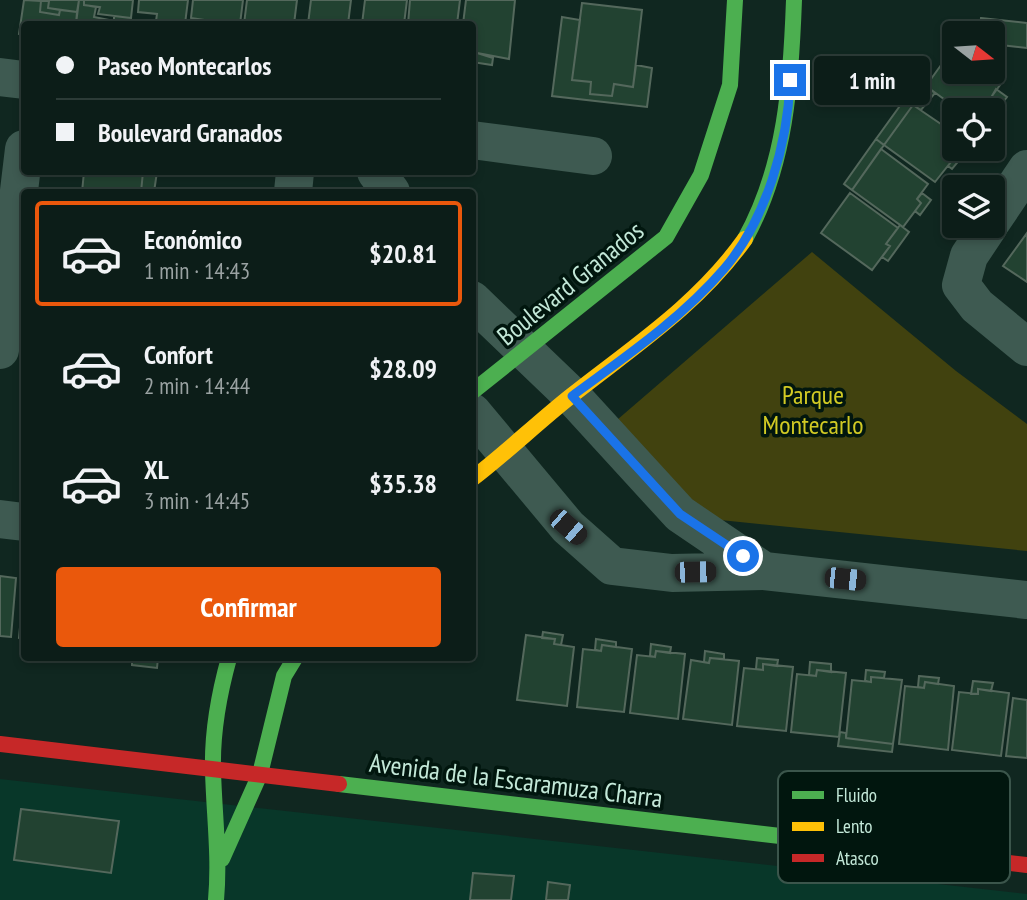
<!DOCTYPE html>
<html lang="es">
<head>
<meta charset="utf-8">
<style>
  :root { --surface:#0c1d18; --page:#152621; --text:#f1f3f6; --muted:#9aa2a2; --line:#2c3b37; --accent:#ea580c }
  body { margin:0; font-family:"PT Sans Narrow",sans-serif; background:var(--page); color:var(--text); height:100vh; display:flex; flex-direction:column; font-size:26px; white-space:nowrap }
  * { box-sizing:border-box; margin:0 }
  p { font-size:23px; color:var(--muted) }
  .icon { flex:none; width:38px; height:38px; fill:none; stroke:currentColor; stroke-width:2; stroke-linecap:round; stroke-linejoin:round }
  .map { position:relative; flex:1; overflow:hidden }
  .sheet { position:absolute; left:21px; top:189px; width:455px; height:472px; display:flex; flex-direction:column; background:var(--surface); border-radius:7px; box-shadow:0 4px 10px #0003,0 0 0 2px var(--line) }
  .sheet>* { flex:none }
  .top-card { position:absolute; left:21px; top:21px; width:455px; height:154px; border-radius:7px; box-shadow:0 4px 10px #0003,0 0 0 2px var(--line); display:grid; align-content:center; height:154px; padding:0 35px; background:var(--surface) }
  .needle { width:46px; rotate:107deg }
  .buttons { position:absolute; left:942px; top:21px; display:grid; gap:14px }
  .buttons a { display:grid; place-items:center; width:63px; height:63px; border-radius:7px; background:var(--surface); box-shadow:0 4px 10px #0003,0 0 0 2px var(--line); font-size:35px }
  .end { position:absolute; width:32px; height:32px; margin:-16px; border:9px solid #1a73e8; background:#fff; box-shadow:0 0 0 4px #fff }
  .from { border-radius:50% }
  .bubble { position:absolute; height:49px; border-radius:7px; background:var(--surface); box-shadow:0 4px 10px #0003,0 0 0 2px var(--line); font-size:23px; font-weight:600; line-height:49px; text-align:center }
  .car { position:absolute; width:21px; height:42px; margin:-21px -10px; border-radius:9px; box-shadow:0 0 5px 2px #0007; background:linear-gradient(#222 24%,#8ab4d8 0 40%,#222 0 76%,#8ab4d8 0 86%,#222 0) }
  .top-card b { display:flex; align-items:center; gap:24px; height:66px; font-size:26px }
  .top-card b+b { border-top:2px solid var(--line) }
  .top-card i { width:18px; height:18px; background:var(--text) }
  ul { padding:12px 0 0; list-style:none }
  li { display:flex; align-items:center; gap:21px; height:105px; margin:0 14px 10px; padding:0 21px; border:4px solid transparent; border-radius:7px }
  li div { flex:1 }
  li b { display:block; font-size:26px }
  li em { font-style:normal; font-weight:600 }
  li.on { border-color:var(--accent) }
  li>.icon { width:63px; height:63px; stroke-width:1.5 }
  .button { display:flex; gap:14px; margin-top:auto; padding:14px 35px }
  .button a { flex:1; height:80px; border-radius:7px; background:var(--accent); color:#fff; font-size:28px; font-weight:600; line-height:80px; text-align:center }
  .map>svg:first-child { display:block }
  .built { fill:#083729 }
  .green { fill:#41420f }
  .building { fill:#224231; stroke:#54685c; stroke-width:2 }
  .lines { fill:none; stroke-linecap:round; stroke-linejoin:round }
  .street { stroke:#3e5a51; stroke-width:38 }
  .fast { stroke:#4caf50; stroke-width:16 }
  .slow { stroke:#ffc107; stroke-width:16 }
  .jam { stroke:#c62828; stroke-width:16 }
  .route { stroke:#1a73e8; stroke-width:9 }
  .labels { text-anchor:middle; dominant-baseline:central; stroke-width:7; stroke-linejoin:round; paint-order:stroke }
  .street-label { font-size:26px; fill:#c3e8d8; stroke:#01160e }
  .park-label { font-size:26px; fill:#d1ca24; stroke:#01160e }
  .key { fill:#01160e; stroke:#3b554b; stroke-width:2 }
  .key-label { font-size:19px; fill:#c3e8d8 }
</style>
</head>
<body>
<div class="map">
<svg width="1027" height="900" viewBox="0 0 1027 900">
  <rect width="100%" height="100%" fill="#102720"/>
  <path class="built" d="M 0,779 L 1027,894 L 1027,900 L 0,900 Z"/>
  <path class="green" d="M 812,252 L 956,371 L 1027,424 L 1027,551 L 691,517 L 610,426 Z"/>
  <path class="building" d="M 24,0 L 41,1 L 40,12 L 59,15 L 60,10 L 77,12 L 76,24 L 24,24 L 24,35 L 19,34 Z
    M 37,0 L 79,0 L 77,12 L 48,8 L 49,1 Z
    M 79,0 L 84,0 L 84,5 L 96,7 L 94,17 L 114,21 L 114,16 L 131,18 L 130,24 L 76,24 Z
    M 84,0 L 133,0 L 131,18 L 98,14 L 100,7 L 84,5 Z
    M 139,0 L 188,0 L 185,24 L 156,21 L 157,14 L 138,12 Z
    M 193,0 L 243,0 L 240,24 L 212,24 L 212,21 L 191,18 Z
    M 247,0 L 297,0 L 294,24 L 244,24 Z
    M 311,0 L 351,0 L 348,24 L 308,24 Z
    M 365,0 L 407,0 L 404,24 L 362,24 Z
    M 410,0 L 460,0 L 457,24 L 408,24 Z
    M 466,0 L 515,0 L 509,59 L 472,52 L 472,24 L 463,24 Z
    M 41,1 L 49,1 L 48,8 L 60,10 L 59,15 L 40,12 Z
    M 582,3 L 642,10 L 633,87 L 614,84 L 612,96 L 590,94 L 591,82 L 572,80 Z
    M 562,17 L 580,20 L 572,80 L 591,82 L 590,94 L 612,96 L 614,84 L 633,87 L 636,65 L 652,68 L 647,107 L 552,96 Z
    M 981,18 L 1027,23 L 1027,48 L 992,44 L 992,33 L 979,33 Z
    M 954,47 L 954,72 L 991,72 L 1003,81 L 992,96 L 995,98 L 986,110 L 959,110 L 926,86 Z
    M 474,52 L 493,58 L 492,65 L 472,62 Z
    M 918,81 L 935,93 L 921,110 L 913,105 L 884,145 L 876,139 Z
    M 996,89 L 1007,97 L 993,115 L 992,110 L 986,110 L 995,98 L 992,96 Z
    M 913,105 L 954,133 L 954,148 L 949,155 L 954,158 L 935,182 L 884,145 Z
    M 876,139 L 884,145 L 852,190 L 844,184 Z
    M 881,149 L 928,184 L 917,199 L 921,203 L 903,227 L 852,190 Z
    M 953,150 L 962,157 L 952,169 L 948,166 L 954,158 L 949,155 Z
    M 84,172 L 143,172 L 141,192 L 82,192 Z
    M 143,172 L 157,172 L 154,192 L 141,192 Z
    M 850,193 L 898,228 L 886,244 L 890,246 L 872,270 L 821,233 Z
    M 922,193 L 931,200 L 920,215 L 915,211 L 921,203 L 917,199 Z
    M 900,225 L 909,232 L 888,261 L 882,257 L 890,246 L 886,244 Z
    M 1027,233 L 1027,282 L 1003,266 Z
    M 0,576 L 16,578 L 11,637 L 0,636 Z
    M 24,584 L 24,639 L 19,638 Z
    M 543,632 L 563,635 L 561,645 L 554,644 L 555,639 L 542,638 Z
    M 526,635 L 555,639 L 554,644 L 574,647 L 567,706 L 517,700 Z
    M 596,639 L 616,642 L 616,647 L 602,645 L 601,651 L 595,650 Z
    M 651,644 L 671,647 L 670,653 L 656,651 L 655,657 L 650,656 Z
    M 602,645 L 632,649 L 624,712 L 577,707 L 583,649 L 601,651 Z
    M 656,651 L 685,654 L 678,719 L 630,713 L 637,655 L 655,657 Z
    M 705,651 L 724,654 L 724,659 L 710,658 L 709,663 L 704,662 Z
    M 132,658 L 158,658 L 157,668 L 132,665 Z
    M 710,658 L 739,661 L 732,725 L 683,719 L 691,660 L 709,663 Z
    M 757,658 L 778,660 L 777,666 L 763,664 L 763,670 L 756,669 Z
    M 810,662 L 831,664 L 831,672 L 817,670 L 816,676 L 809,675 Z
    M 763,664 L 793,667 L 786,731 L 737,726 L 744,668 L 763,670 Z
    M 817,670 L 846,673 L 839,737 L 791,732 L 797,674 L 816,676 Z
    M 866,670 L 885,672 L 884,678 L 871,677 L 871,682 L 865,681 Z
    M 919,676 L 939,678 L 938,684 L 925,682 L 924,688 L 918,687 Z
    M 871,677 L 902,680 L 893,744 L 846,738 L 852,680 L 871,682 Z
    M 973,681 L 993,683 L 991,691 L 978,689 L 978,694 L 971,694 Z
    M 925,682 L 954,686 L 948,750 L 899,744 L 905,686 L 924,688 Z
    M 978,689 L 1009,693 L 1001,756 L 952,750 L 959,692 L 978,694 Z
    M 1013,698 L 1027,700 L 1027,758 L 1006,756 Z
    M 840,732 L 846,733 L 846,738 L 893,744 L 892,752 L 838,746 Z
    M 21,809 L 119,821 L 111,873 L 14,860 Z
    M 473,873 L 514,876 L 511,900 L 470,900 Z
    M 548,882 L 570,885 L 568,900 L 546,900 Z"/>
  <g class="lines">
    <path class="street" d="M 0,77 L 24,80
      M 472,140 L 593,156
      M 376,172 L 391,192
      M 293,192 L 295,172
      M 992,221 L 1027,169
      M 989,226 L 969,256 L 961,285 L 977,306 L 1027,347
      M 472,300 L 572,396 L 680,514 L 764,571
      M 0,350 L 24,149
      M 472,412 L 568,527 L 612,566 L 672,573 L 764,571 L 1027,600
      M 0,519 L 24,522"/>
    <path class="fast" d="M 745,239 C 786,165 791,83 794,0
      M 472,392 L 666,237 L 701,175 L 730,85 L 735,0
      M 339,784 L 831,842
      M 222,859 L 260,774 L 284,676 L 295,658
      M 216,900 C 220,856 214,814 213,770 C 212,733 219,694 229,658"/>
    <path class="slow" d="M 472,479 C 506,453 537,423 571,396 C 633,347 698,305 745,239"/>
    <path class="jam" d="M 0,744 L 339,784
      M 831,842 L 1027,865"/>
  </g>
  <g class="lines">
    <path class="route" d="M 743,556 L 680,514 L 572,396 C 625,357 681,319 724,269 C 766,220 788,144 790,80"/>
  </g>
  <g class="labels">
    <g class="street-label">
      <text transform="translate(570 283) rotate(-39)">Boulevard Granados</text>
      <text transform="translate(516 780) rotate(7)">Avenida de la Escaramuza Charra</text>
    </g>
    <g class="park-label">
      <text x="813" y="394">Parque<tspan x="813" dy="30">Montecarlo</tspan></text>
    </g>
  </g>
  <rect x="778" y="771" width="232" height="112" rx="10" class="key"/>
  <rect x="792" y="791" width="32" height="8" fill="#4caf50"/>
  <rect x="792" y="822" width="32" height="9" fill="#ffc107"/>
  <rect x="792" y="854" width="32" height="8" fill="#c62828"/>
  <g class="key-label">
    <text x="836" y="802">Fluido</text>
    <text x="836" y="833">Lento</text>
    <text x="836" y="865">Atasco</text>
  </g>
</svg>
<div class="buttons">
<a><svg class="needle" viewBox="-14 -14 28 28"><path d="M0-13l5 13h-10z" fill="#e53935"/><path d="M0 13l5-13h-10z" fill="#9aa2a2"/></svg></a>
<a><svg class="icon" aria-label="locate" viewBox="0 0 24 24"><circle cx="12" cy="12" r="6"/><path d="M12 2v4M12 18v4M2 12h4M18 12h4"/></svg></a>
<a><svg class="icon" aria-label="layers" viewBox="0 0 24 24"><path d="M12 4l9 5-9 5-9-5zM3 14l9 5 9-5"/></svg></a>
</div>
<i class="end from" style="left:743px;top:556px"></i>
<i class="end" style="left:790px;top:80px"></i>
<div class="bubble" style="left:814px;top:56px;width:116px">1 min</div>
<i class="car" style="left:568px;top:527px;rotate:131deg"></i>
<i class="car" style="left:695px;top:572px;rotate:89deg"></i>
<i class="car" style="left:845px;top:579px;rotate:96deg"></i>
<div class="top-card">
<b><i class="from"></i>Paseo Montecarlos</b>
<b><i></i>Boulevard Granados</b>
</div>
<section class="sheet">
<ul>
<li class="on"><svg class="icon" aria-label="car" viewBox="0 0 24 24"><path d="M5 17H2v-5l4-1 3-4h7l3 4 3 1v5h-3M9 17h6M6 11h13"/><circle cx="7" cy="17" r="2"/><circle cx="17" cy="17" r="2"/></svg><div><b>Económico</b><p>1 min · 14:43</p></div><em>$20.81</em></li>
<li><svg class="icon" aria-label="car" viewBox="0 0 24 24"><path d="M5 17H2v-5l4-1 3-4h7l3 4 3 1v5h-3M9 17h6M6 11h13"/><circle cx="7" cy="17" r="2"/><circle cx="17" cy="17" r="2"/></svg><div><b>Confort</b><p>2 min · 14:44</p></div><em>$28.09</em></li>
<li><svg class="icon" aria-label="car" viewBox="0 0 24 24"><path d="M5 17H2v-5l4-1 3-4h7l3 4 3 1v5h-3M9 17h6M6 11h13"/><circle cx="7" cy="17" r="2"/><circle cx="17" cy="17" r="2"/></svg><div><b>XL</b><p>3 min · 14:45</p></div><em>$35.38</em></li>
</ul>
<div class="button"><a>Confirmar</a></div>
</section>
</div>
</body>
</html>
